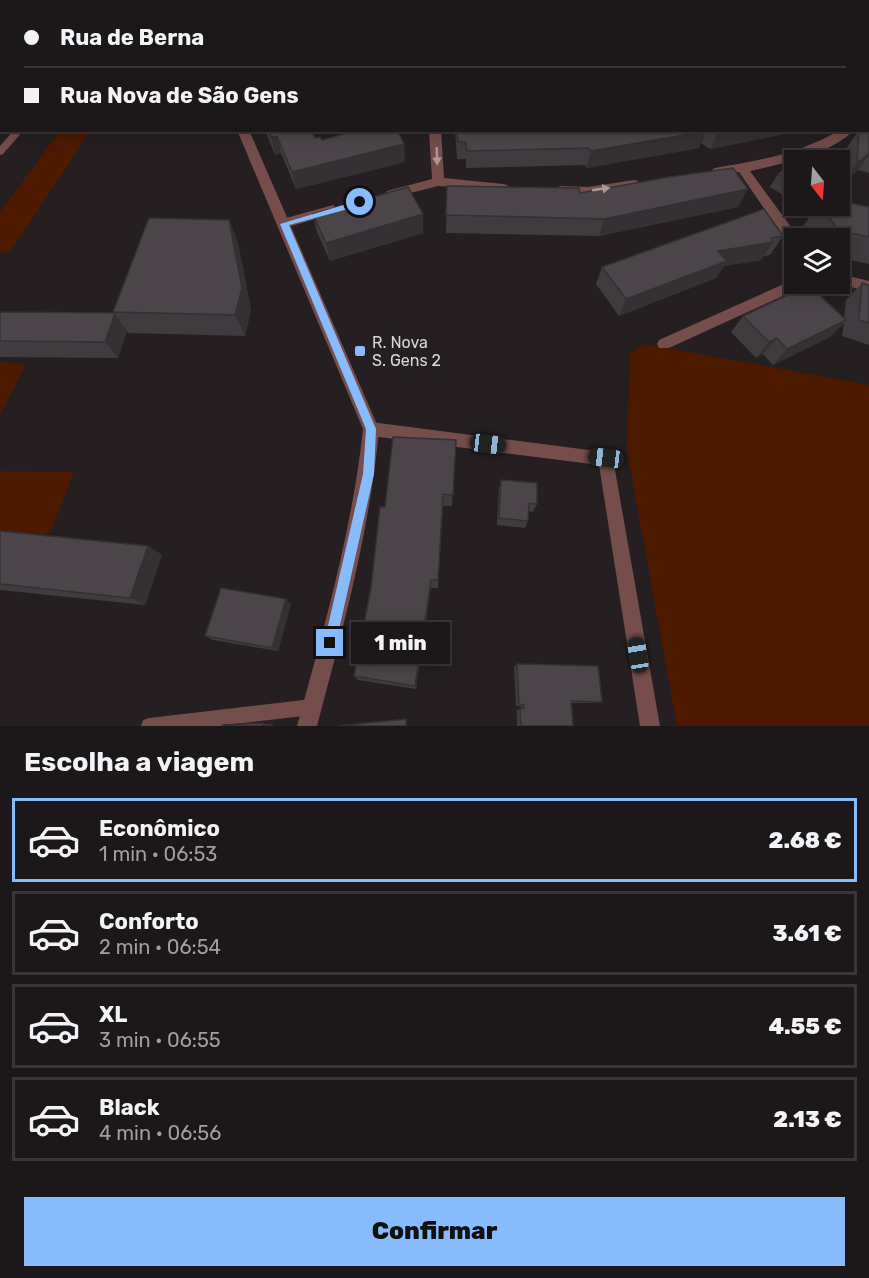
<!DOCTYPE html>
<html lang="pt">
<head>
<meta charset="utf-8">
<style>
  :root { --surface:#1c1719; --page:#252022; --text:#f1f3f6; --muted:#a09fa2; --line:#3a3638; --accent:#87bbfb }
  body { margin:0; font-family:Rubik,sans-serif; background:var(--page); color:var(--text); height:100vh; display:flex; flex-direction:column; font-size:22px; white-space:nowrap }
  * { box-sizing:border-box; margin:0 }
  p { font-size:20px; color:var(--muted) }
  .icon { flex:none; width:33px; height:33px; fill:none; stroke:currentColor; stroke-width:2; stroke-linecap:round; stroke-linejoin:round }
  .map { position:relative; height:726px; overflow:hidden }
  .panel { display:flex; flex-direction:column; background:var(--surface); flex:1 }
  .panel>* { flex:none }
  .banner { position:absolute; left:0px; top:0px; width:870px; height:132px; box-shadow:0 3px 15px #0003,0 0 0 2px var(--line); display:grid; align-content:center; height:132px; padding:0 24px; background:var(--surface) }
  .needle { width:39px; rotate:163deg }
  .tools { position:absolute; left:784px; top:150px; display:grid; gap:12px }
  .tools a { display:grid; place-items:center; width:66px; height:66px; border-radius:0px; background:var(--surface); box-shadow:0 3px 15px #0003,0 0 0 2px var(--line); font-size:30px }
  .end { position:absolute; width:27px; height:27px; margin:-14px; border:8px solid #87bbfb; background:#111; box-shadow:0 0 0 3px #111 }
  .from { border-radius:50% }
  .bubble { position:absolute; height:42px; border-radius:0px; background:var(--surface); box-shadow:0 3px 15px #0003,0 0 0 2px var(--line); font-size:20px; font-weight:800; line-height:42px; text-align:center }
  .car { position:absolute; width:18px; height:36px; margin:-18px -9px; border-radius:8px; box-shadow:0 0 4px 2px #0007; background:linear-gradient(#222 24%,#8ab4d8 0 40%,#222 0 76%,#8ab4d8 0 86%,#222 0) }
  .banner b { display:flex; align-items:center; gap:21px; height:57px; font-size:22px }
  .banner b+b { border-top:2px solid var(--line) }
  .banner i { width:15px; height:15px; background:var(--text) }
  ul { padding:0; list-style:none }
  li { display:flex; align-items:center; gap:18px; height:84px; margin:0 12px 9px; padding:0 12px; border:3px solid var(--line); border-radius:0px }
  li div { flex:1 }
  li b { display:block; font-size:22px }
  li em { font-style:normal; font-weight:800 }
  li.active { border-color:var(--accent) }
  li>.icon { width:54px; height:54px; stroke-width:1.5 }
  h2 { padding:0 24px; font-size:27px; line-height:72px }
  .action { display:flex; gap:12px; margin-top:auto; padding:12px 24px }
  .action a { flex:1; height:69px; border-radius:0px; background:var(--accent); color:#111; font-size:24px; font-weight:800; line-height:69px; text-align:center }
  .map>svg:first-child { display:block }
  .green { fill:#4d1a00 }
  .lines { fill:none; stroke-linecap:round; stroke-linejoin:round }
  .service { fill:#754d4b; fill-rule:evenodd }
  .minor { fill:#754d4b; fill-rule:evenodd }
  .tertiary { fill:#754d4b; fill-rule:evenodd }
  .wall { fill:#403b3f }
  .shaded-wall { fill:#343033 }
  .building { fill:#4b4549; stroke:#343033; stroke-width:1.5 }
  .oneway { fill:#ad9898 }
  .route { fill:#87bbfb }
  .poi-dot { fill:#87bbfb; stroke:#251f21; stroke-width:2 }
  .labels { text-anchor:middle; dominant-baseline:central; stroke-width:5; stroke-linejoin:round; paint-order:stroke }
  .poi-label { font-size:16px; fill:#dad6d7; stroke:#251f21; text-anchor:start }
</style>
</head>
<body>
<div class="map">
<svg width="869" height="726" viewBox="0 0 869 726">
  <rect width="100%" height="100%" fill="#251f21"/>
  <path class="green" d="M 60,131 L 90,131 L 10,252 L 0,253 L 0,212 Z
    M 644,344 L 869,385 L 869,726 L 677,726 L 627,450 L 630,354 Z
    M 0,362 L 26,365 L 0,415 Z
    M 0,471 L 74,472 L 50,533 L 0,537 Z"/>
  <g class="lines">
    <path class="service" d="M 138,0 L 147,0 L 146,2 Z
      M 14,130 L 24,130 L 3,154 L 0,155 L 0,146 Z
      M 312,699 L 318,701 L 320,707 L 318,713 L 312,715 L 219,726 L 141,726 L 143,720 L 149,718 Z"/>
    <path class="minor" d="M 869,111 L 869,119 L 868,119 L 868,112 Z
      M 429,130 L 441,130 L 444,178 L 503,184 L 507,185 L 509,188 L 507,191 L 438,186 L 391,198 L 387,197 L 385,194 L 387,191 L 432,179 Z
      M 840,130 L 854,130 C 831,154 782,164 750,171 L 799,238 L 795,238 L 795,248 L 790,246 L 739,172 L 715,176 L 709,172 L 715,168 C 759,161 801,153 840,130 Z
      M 634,180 L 638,181 L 638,187 C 622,191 565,202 554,190 L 560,186 L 588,187 Z
      M 333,205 L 339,210 L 337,213 L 284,228 L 278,223 L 279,220 Z
      M 840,274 L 869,281 L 869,291 L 837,284 L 840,284 Z
      M 795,279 L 795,284 L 802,284 L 800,288 L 669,348 L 659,348 L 657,344 L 659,340 Z
      M 371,422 L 612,453 L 660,726 L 640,726 L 599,465 L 371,436 L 365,434 L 363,429 L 365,424 Z"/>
    <path class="tertiary" d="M 205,0 L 215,0 L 215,2 L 205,2 Z
      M 237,130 L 249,130 L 379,429 C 370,531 343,628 317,726 L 297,726 C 324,628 352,531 363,429 Z"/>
  </g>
  <path class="wall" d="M 219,0 L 307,0 L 307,2 L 219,2 Z
    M 678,0 L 738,0 L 742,2 L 677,2 Z
    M 794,0 L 869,0 L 869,89 L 868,2 L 798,2 Z
    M 265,130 L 311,130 L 315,138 L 405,162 L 296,189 L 281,153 L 275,155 Z
    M 455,130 L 792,130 L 790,133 L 710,149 L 701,143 L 699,148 L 586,168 L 585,165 L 466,168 L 466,159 L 457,159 Z
    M 859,130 L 869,132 L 869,173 L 858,170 L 843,182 L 843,176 L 840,181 L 843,175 L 846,149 Z
    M 795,161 L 795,202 L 770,187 L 778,174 Z
    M 447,186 L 580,193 L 738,207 L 599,236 L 446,233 Z
    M 801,206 L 813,206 L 808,210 Z
    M 818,206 L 869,207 L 869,264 L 840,258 L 840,238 L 810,238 L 802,227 Z
    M 313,214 L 423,214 L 423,233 L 330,261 L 317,232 Z
    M 229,220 L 238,243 L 251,310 L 245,336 L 129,333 L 127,331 L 118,358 L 0,357 L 0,312 L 114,313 L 113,312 Z
    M 783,236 L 770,255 L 764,256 L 761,260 L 724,266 L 716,278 L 619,316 L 596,284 L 602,267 Z
    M 862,283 L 869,285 L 869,345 L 842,336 L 844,323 L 830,337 L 773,365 L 763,354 L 756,358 L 731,332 L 743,316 L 844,318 L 846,300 Z
    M 456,440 L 452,506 L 443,506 L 438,588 L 431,588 L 416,689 L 358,680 L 354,676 L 385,507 Z
    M 501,480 L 537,504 L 533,512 L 528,511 L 528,521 L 525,528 L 497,525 L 499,488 Z
    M 0,531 L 148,546 L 162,555 L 145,605 L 0,590 Z
    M 291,604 L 278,651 L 213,640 L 205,636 Z
    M 517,664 L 602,702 L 596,703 L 572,703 L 573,726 L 517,726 L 517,710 L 520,709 L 521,706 L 516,706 L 514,667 Z"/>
  <path class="shaded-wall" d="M 724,130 L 792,130 L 790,133 L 710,149 L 718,132 Z
    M 707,131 L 699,148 L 586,168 L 591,151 Z
    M 277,136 L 281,153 L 275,155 L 271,137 Z
    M 404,144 L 405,162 L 296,189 L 292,172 Z
    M 869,153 L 869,155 L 858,170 L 843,182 L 857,163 Z
    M 748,189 L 738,207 L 599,236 L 604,219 Z
    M 423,214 L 423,233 L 330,261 L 326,243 Z
    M 229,220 L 238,243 L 251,310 L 245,336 L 235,315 Z
    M 773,242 L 761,260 L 724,266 L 716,278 L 619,316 L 626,299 L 718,251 Z
    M 115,314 L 127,331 L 118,358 L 105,342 Z
    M 846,320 L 830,337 L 773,365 L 787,349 Z
    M 777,338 L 763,354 L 756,358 L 769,342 Z
    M 148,546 L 162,555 L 145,605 L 130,598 Z
    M 431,580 L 431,588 L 416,689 L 415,686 Z
    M 286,599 L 291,604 L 278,651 L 272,648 Z
    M 263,723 L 273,724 L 273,726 L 263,726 Z"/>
  <path class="building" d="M 219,0 L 255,0 L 238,2 L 219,2 Z
    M 357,0 L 439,0 L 440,2 L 357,2 Z
    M 440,0 L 481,0 L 481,2 L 440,2 Z
    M 493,0 L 661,0 L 662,2 L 494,2 Z
    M 691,0 L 738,0 L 742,2 L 695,2 Z
    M 846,0 L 869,0 L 869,9 L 868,2 L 850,2 Z
    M 869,16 L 869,67 L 868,67 Z
    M 268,130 L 311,130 L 315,138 L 320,137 L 322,140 L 359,130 L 397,130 L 404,144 L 292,172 L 277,136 L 271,137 Z
    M 457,130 L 707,130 L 707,131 L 591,151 L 589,148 L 467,151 L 466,142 L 458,142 Z
    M 859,130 L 869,132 L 869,153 L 857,163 Z
    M 806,153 L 818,160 L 796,160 Z
    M 795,161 L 795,184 L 778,174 Z
    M 733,168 L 748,189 L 604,219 L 446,215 L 447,186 L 579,188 L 580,193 L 669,177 Z
    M 408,187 L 423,214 L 326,243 L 313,214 Z
    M 840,201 L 869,207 L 869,237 L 838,230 L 821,206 L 840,206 Z
    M 764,209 L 783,236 L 771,238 L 773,242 L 718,251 L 727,261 L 626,299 L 602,267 Z
    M 149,218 L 229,220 L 242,288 L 235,315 L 113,312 Z
    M 862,283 L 869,285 L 869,323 L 859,320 Z
    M 809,285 L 846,320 L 787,349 L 777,338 L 769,342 L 743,316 Z
    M 0,312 L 115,313 L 105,342 L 0,341 Z
    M 393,437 L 456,440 L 453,495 L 443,494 L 438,580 L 431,580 L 415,686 L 354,676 L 371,589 L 380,507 L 385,507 Z
    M 501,480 L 537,483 L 537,504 L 529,503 L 528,521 L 499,518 Z
    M 0,531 L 148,546 L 130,598 L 0,584 Z
    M 221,588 L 286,599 L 272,648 L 205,636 Z
    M 517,664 L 598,666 L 602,702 L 571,701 L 573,726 L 521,726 L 520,709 L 524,708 L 524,705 L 519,704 Z
    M 406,719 L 406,726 L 338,726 Z
    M 263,723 L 263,726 L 223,726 L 223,725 Z"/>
  <defs><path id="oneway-solid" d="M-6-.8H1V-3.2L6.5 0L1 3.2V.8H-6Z" transform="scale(1.5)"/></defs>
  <g class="oneway">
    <use href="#oneway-solid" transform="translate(437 156) rotate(88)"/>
    <use href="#oneway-solid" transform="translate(601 189) rotate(-8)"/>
  </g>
  <path class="route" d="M 360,200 L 363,200 L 363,205 L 289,225 L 376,429 L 374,474 L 336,643 L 335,647 L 330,649 L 326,647 L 324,643 L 363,474 L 366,429 L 280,224 Z"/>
  <rect class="poi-dot" x="354" y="345" width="12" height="12" rx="3"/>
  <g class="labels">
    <g class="poi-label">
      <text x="372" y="342">R. Nova<tspan x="372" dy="18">S. Gens 2</tspan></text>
    </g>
  </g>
</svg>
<div class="tools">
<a><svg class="needle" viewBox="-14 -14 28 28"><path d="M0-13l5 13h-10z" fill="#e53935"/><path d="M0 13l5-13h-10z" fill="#a09fa2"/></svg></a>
<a><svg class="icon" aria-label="layers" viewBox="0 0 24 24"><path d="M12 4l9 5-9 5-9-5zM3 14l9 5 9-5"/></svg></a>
</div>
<i class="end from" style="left:360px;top:202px"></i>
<i class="end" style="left:330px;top:643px"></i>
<div class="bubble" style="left:351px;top:622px;width:99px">1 min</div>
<i class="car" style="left:488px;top:444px;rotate:97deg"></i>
<i class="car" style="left:606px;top:458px;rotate:277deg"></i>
<i class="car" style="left:638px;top:655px;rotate:351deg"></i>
<div class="banner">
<b><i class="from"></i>Rua de Berna</b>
<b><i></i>Rua Nova de São Gens</b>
</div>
</div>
<section class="panel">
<h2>Escolha a viagem</h2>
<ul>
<li class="active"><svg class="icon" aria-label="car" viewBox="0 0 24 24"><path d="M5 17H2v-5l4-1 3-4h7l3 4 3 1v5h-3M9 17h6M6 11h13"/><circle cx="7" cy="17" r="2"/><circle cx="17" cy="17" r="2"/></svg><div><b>Econômico</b><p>1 min · 06:53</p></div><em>2.68 €</em></li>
<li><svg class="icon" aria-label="car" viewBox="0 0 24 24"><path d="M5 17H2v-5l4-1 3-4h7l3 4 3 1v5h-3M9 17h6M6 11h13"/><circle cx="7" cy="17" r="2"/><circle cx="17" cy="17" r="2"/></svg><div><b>Conforto</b><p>2 min · 06:54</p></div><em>3.61 €</em></li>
<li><svg class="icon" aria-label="car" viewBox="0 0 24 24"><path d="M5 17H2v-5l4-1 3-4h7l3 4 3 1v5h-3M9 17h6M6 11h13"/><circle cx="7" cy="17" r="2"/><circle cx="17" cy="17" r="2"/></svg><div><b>XL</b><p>3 min · 06:55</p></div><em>4.55 €</em></li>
<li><svg class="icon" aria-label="car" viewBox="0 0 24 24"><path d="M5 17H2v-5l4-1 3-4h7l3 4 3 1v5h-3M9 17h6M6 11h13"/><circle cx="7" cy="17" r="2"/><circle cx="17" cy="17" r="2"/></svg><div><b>Black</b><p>4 min · 06:56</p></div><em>2.13 €</em></li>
</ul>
<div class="action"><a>Confirmar</a></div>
</section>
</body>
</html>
